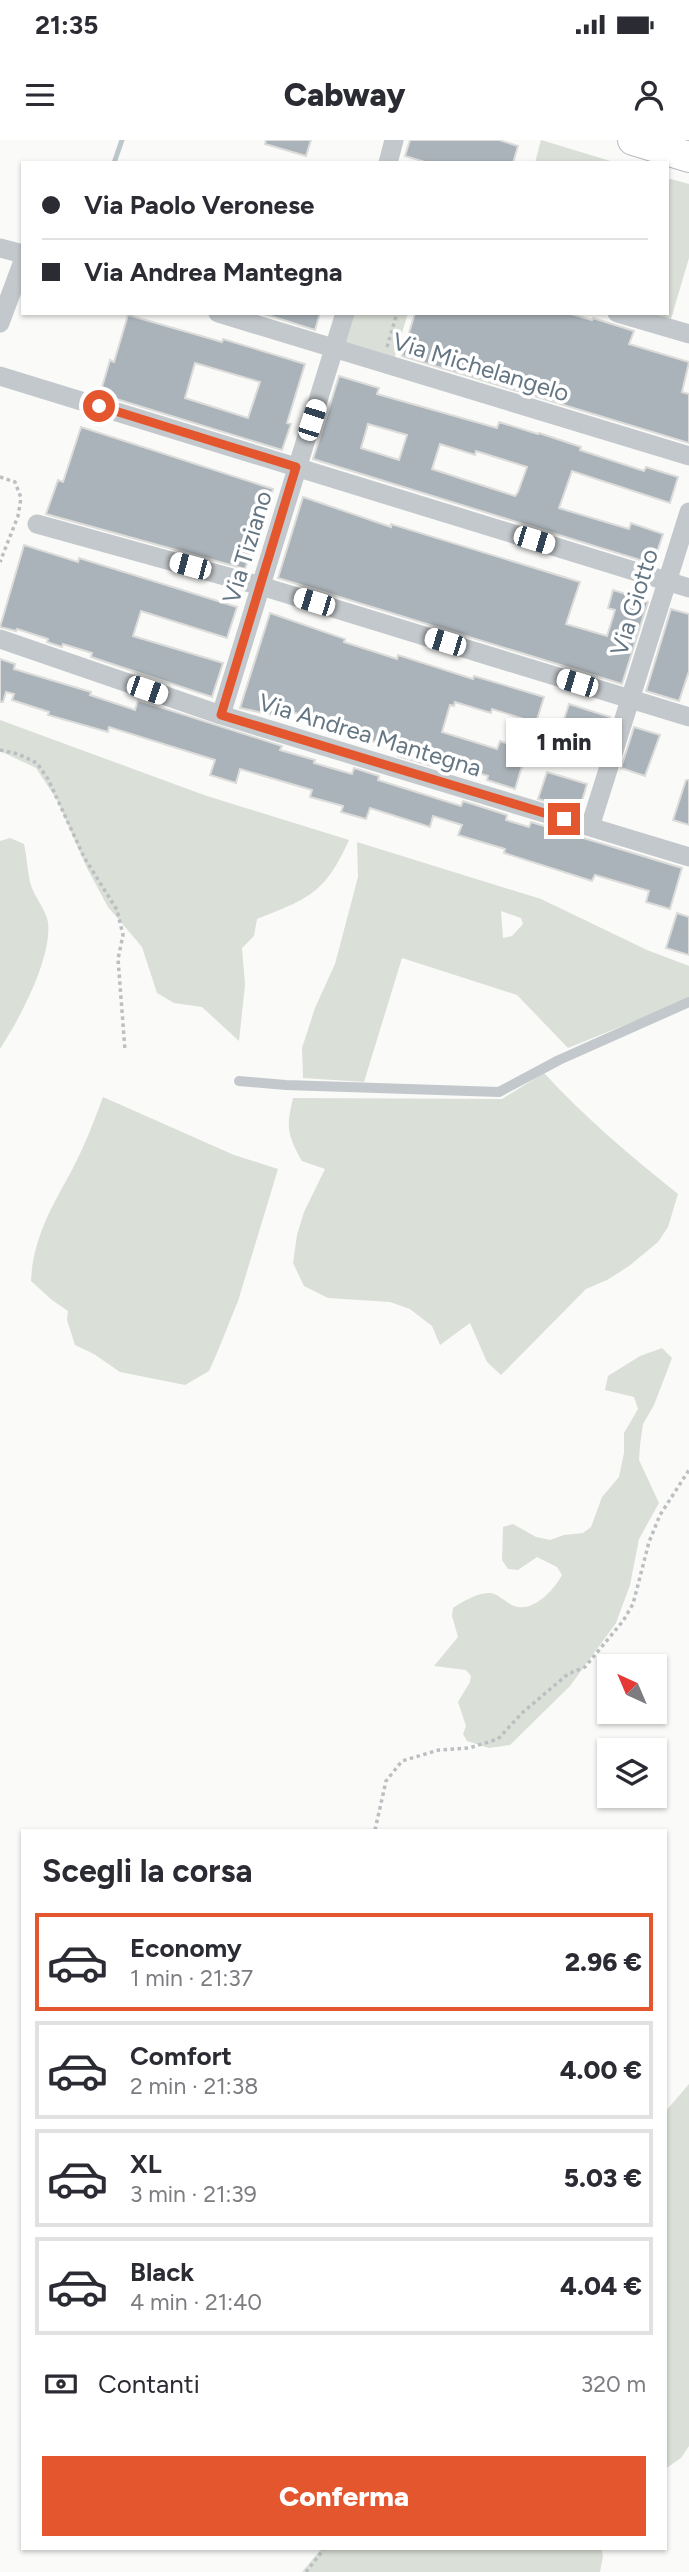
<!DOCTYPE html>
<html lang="it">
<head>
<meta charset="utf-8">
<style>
  :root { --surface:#fff; --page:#f2f2f3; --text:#2b2b33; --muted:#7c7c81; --line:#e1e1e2; --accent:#e4572e }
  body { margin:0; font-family:Figtree,sans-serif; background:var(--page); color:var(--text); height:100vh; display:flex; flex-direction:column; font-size:26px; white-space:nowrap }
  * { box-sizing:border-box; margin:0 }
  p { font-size:23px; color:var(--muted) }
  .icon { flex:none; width:38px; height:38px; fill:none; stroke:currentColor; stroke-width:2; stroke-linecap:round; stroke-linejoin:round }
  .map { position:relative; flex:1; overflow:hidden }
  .sheet { position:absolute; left:21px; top:1689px; width:646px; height:721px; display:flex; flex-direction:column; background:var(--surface); border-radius:0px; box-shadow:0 2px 5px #0004 }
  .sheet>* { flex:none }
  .banner { position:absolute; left:21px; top:21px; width:648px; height:154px; border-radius:0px; box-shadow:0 2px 5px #0004; display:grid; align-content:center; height:154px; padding:0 21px; background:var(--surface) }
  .needle { width:46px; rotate:316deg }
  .buttons { position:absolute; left:597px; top:1514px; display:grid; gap:14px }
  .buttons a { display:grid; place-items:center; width:70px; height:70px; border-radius:0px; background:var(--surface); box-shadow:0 2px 5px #0004; font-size:35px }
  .end { position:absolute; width:32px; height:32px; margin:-16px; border:9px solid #e4572e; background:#fff; box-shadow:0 0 0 4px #fff }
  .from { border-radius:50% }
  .bubble { position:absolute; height:49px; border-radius:0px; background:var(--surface); box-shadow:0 2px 5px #0004; font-size:23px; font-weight:800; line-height:49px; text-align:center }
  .car { position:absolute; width:21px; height:42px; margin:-21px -10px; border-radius:9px; box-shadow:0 0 5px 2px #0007; background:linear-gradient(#fff 24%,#345 0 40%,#fff 0 76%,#345 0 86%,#fff 0) }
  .banner b { display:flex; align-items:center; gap:24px; height:66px; font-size:26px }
  .banner b+b { border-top:2px solid var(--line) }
  .banner i { width:18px; height:18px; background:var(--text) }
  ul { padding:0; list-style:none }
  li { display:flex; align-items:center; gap:21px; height:98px; margin:0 14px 10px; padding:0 7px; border:4px solid var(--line); border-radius:0px }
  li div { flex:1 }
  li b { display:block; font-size:26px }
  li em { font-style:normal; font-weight:800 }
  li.current { border-color:var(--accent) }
  li>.icon { width:63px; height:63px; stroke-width:1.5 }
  h2 { padding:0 21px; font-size:32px; line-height:84px }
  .pay { display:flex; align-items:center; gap:18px; height:77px; padding:0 21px; font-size:26px }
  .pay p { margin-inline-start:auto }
  .primary-button { display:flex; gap:14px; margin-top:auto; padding:14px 21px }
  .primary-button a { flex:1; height:80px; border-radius:0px; background:var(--accent); color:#fff; font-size:28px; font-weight:800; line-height:80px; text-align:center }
  .status { display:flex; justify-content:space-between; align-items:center; height:49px; padding:0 35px; background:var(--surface); direction:ltr }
  .status svg { height:19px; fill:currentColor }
  header { display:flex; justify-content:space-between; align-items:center; height:91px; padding:0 21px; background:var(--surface); font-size:32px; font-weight:800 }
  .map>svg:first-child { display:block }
  .green { fill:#dadfd7; fill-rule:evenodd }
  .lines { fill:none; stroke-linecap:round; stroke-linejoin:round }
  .stream { stroke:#bbc7cb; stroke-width:5 }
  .building { fill:#aab3b9; stroke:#dcdcda; stroke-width:2; fill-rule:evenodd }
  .primary-casing { stroke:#b5babe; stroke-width:32 }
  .path { stroke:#bbbfc2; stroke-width:3.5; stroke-dasharray:3.5 3.5; stroke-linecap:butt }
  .service { stroke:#c3c8cc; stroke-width:10 }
  .minor { stroke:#c3c8cc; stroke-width:19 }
  .primary { stroke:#fff; stroke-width:30 }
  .route { stroke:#e4572e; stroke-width:9 }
  .labels { text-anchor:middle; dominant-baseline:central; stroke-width:7; stroke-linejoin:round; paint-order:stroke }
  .street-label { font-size:24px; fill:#657683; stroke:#fff }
</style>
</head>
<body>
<div class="status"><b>21:35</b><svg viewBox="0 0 49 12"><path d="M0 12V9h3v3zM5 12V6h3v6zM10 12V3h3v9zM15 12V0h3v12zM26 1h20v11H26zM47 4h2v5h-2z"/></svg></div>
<header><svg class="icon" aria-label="menu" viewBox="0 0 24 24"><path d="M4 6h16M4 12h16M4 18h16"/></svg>Cabway<svg class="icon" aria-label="person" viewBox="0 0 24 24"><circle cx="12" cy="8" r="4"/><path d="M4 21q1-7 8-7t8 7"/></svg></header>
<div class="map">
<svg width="689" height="2432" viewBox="0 0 689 2432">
  <rect width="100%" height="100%" fill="#fafaf8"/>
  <path class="green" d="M 541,0 L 617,23 L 535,23 Z
    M 667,38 L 689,44 L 689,118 L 671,179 L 651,173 L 667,173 Z
    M 352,173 L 408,173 L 392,226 L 341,212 Z
    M 0,580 L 204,655 L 349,700 C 325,753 310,758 257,779 L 254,796 L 242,808 L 245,845 L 239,901 L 202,867 L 174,863 L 157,853 L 142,807 L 108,767 L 87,728 L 57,660 L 36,628 L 0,611 Z
    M 10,698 L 24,704 C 27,717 27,729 30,742 C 33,756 45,767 48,782 C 52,819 20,878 0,909 L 0,701 Z
    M 357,702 L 541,759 L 647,810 L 689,826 L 689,859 L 568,908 L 517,855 L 402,818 L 364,942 L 303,938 L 302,908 L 315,868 L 335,824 L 358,737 ZM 501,771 L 521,778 L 523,784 L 512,796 L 503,798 Z
    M 544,933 C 585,978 631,1016 678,1054 L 668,1087 L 658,1102 L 629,1126 L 607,1140 L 586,1149 L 501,1235 L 487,1222 L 470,1183 L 440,1205 L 432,1186 L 410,1169 L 390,1162 L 328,1158 L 304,1146 L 293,1123 L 297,1095 L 304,1072 L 325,1029 L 302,1021 C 287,994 286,988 293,958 L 502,959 Z
    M 103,957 L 234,1015 L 278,1029 L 238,1161 L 217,1213 L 209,1231 L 185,1245 L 120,1232 L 94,1214 L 75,1205 L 67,1180 L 68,1171 L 52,1160 L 31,1141 C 33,1097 53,1065 73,1028 C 85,1005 94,981 103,957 Z
    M 662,1208 L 672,1218 L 654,1265 L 643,1284 L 640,1305 L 639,1320 L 659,1363 L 639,1399 L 630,1445 L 616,1483 L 570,1546 L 510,1605 L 489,1608 L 467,1601 L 463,1594 L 466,1586 L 458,1562 L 470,1542 L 471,1536 L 466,1530 L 434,1526 L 458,1497 L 452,1476 L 453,1468 C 462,1462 478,1452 490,1453 C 499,1454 506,1463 514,1466 C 533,1473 554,1450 562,1435 L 557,1427 L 537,1417 L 518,1430 L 508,1429 L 502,1420 L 503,1387 L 513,1384 L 536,1397 L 550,1400 L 564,1395 L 583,1393 L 591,1387 L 602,1357 L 619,1337 L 624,1313 L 624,1293 L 638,1269 L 634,1257 L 605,1250 L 608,1236 L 640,1216 Z
    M 689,1944 L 689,2306 L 681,2318 L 665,2329 L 665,1972 Z
    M 322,2408 L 601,2408 L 603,2416 L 600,2432 L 302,2432 Z"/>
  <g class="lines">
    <path class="stream" d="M 114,23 L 122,0"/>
  </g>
  <path class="building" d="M 266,0 L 311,0 L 306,16 L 265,4 Z
    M 410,0 L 499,0 L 518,6 L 513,23 L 428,23 L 405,16 Z
    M 261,173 L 320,173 L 315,190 Z
    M 415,173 L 568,173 L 592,180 L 593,178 L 634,191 L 629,204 L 689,222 L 682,252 L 689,254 L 689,303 L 402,216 Z
    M 128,175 L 222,202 L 223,199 L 305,224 L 287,283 L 291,284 L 282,310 L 100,254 L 110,220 L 114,222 ZM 195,223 L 260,242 L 248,278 L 185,258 Z
    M 339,236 L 379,248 L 377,254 L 497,288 L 499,282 L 538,294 L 539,293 L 581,307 L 580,310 L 644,331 L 646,327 L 678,337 L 670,363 L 572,331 L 559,368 L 629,389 L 631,383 L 663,394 L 653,424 L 313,319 ZM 368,284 L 407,295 L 399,320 L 361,308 ZM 440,304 L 475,315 L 476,311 L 527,327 L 518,352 L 515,356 L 432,329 Z
    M 81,287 L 273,349 L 245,429 L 46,374 L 58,340 L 63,342 Z
    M 303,357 L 391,387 L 391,384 L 580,442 L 566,484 L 607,496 L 615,470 L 608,468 L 613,450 L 645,460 L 648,462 L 622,544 L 278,438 Z
    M 24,405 L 78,422 L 79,418 L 237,467 L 227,498 L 141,471 L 133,496 L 223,523 L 212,557 L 91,517 L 92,513 L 63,504 L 62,507 L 47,502 L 48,499 L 17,489 L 16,491 L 0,487 Z
    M 671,469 L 689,474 L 689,531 L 679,561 L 646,551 Z
    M 270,473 L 345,499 L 344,502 L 397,519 L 398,515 L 473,539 L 474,536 L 544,557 L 536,583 L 492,569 L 491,573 L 455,562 L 454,566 L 450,565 L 442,592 L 497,609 L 500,601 L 527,610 L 515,649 L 487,640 L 488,636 L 434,619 L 432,626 L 398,616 L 400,609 L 326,588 L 328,583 L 275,567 L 273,575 L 240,568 Z
    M 0,519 L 15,524 L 14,529 L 91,552 L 90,555 L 135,570 L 138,560 L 282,606 L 280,610 L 315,620 L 314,623 L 352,634 L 354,628 L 379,636 L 378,640 L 461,666 L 463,661 L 507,675 L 506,680 L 529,687 L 531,682 L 682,728 L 670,769 L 646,762 L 649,751 L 595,735 L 592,741 L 504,713 L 505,709 L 458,695 L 462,685 L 433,676 L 430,687 L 370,668 L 366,679 L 341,672 L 343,666 L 310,657 L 312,650 L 240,629 L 236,643 L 210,635 L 215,620 L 109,587 L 108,592 L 48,575 L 49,572 L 12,560 L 14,554 L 6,552 L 3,562 L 0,562 Z
    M 569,564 L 610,577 L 598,621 L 555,607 Z
    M 634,587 L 660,595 L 645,636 L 621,628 Z
    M 547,632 L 587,644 L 579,671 L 538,659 Z
    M 686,640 L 689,640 L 689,685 L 673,680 Z
    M 677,773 L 689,777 L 689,815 L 666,808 Z"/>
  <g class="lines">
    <g class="primary-casing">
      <path id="primary" d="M 633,0 L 689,17"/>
    </g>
    <path class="path" d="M 387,207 L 397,173
      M 0,337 L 15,342 L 21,358 L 18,376 L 0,422
      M 0,610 L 18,614 L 37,623 L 48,639 L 84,717 L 117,770 L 123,795 L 118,819 L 125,910
      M 375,1690 L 386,1641 L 402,1621 L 439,1610 L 469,1608 L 498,1599 L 522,1573 L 568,1534 L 585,1527 L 623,1481 L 633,1464 L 649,1402 L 660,1375 L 689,1330
      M 306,2432 L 325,2408"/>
    <path class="service" d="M 239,941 L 286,945 L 499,952 L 559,920 L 689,862"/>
    <path class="minor" d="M 388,23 L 394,0
      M 0,108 L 23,114
      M 218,173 L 689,316
      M 617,173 L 689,194
      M 0,183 L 23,121
      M 0,236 L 689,448
      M 37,384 L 261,446 L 689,577
      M 0,499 L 221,575 L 689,717
      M 221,575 L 345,173
      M 590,687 L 689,372"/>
    <use href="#primary" class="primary"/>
  </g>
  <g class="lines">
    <path class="route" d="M 99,266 L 296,327 L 221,575 L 564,679"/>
  </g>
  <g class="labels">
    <g class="street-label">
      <text transform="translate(481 227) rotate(17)">Via Michelangelo</text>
      <text transform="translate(247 407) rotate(-73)">Via Tiziano</text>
      <text transform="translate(634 462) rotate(-73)">Via Giotto</text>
      <text transform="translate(370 595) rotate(17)">Via Andrea Mantegna</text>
    </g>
  </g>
</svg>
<div class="buttons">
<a><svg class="needle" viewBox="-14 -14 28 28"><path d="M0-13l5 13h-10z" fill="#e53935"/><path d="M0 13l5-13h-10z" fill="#7c7c81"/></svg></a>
<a><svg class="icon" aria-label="layers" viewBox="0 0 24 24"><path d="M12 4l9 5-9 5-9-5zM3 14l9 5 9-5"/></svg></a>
</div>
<i class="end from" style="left:99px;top:266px"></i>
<i class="end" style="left:564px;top:679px"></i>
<div class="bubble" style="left:506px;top:578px;width:116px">1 min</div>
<i class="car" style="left:312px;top:280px;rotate:18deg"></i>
<i class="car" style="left:534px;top:400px;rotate:107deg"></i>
<i class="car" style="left:190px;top:426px;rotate:285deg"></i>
<i class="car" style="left:314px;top:462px;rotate:287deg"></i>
<i class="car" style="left:445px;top:502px;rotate:287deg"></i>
<i class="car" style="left:577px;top:543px;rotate:287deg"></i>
<i class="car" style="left:147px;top:550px;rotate:109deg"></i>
<div class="banner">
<b><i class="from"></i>Via Paolo Veronese</b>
<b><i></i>Via Andrea Mantegna</b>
</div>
<section class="sheet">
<h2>Scegli la corsa</h2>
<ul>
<li class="current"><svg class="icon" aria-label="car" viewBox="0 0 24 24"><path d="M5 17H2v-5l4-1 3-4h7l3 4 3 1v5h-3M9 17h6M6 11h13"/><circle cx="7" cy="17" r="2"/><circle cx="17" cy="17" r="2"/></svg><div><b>Economy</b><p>1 min · 21:37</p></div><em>2.96 €</em></li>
<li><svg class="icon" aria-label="car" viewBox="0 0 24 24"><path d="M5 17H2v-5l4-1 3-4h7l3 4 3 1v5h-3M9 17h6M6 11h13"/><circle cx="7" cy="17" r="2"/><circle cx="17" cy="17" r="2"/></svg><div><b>Comfort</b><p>2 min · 21:38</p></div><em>4.00 €</em></li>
<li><svg class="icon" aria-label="car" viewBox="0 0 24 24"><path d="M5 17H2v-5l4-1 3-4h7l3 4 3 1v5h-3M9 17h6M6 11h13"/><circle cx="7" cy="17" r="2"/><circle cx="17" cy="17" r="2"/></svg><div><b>XL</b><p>3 min · 21:39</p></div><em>5.03 €</em></li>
<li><svg class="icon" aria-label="car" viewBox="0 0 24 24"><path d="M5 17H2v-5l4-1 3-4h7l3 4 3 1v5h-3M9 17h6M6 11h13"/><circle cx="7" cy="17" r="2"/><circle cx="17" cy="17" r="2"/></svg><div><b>Black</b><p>4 min · 21:40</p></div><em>4.04 €</em></li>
</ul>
<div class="pay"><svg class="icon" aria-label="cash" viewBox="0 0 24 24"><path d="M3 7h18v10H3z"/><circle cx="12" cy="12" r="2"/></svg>Contanti<p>320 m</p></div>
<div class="primary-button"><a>Conferma</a></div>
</section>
</div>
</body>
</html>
